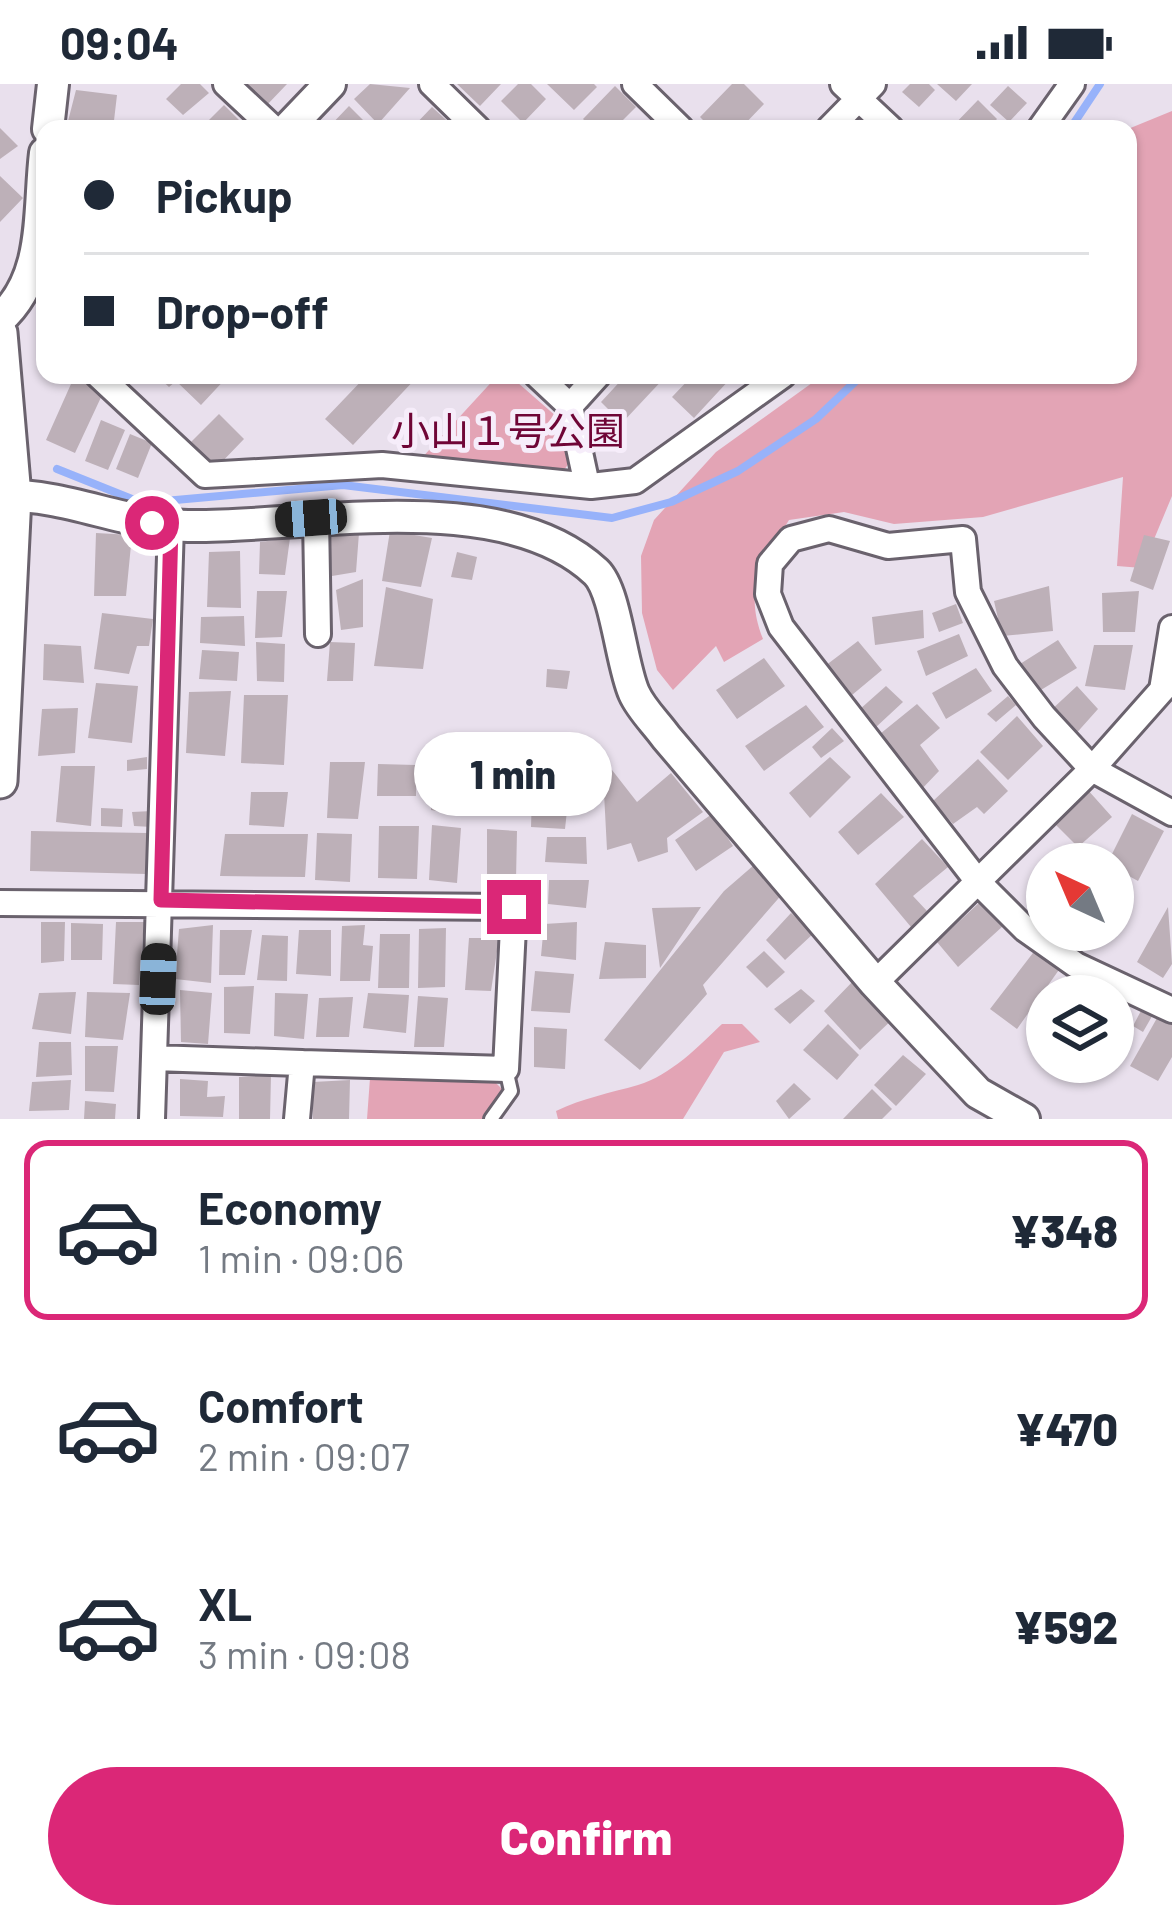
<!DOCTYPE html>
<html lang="en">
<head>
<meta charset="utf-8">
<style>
  :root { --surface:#fff; --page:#f2f2f3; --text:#1f2937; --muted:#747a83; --line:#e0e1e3; --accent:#db2777 }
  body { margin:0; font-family:Barlow,"Noto Sans JP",sans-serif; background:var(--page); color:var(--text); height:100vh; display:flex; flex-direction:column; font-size:45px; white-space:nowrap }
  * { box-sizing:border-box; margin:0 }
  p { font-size:39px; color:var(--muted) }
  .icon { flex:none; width:66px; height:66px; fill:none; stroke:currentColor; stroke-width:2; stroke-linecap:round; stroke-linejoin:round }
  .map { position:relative; height:1035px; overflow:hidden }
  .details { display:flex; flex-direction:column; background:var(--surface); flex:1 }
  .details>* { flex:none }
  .banner { position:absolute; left:36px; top:36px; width:1101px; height:264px; border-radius:24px; box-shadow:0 3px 9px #0004; display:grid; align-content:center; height:264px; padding:0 48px; background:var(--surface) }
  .needle { width:78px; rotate:316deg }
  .controls { position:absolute; left:1026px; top:759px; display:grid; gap:24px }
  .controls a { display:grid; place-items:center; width:108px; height:108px; border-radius:50%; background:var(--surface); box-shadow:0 3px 9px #0004; font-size:60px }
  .end { position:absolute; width:54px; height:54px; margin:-27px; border:15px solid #db2777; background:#fff; box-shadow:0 0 0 6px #fff }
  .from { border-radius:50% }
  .bubble { position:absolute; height:84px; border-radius:42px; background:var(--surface); box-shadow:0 3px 9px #0004; font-size:39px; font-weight:800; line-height:84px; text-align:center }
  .car { position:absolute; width:36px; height:72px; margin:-36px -18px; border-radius:15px; box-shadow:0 0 9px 3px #0007; background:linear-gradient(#222 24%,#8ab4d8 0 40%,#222 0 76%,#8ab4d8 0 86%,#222 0) }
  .banner b { display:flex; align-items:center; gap:42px; height:114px; font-size:45px }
  .banner b+b { border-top:3px solid var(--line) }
  .banner i { width:30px; height:30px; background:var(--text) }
  ul { padding:21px 0 0; list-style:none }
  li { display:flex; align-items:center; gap:36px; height:180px; margin:0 24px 18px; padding:0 24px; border:6px solid transparent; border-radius:24px }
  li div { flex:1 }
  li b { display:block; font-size:45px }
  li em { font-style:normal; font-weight:800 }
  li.selected { border-color:var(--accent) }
  li>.icon { width:108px; height:108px; stroke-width:1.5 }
  .cta { display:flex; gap:24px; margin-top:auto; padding:24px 48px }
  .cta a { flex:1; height:138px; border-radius:72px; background:var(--accent); color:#fff; font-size:48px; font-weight:800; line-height:138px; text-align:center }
  .status { display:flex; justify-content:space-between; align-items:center; height:84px; padding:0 60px; background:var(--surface); direction:ltr }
  .status svg { height:33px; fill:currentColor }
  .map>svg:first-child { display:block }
  .green { fill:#e3a4b5 }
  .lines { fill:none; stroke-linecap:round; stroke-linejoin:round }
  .stream { stroke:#97b2fa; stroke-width:8 }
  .building { fill:#bdb0b8 }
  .service-casing { stroke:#6a626d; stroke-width:18 }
  .minor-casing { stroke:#6a626d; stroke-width:30 }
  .tertiary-casing { stroke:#6a626d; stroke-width:36 }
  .secondary-casing { stroke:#6a626d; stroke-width:39 }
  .service { stroke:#fff; stroke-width:12 }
  .minor { stroke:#fff; stroke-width:24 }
  .tertiary { stroke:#fff; stroke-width:30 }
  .secondary { stroke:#fff; stroke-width:33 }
  .route { stroke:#db2777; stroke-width:15 }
  .labels { text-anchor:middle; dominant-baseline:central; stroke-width:10; stroke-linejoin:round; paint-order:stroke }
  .park-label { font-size:39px; fill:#6f0536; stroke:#f6edfa }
</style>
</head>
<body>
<div class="status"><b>09:04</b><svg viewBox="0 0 49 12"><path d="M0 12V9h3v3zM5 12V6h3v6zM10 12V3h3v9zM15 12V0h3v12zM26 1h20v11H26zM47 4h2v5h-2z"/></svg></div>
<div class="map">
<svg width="1172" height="1035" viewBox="0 0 1172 1035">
  <rect width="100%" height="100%" fill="#e9e0ed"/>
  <path class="green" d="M 1172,27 L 1172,412 L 1142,484 L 1117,482 L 1123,393 L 983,433 L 894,440 L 844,428 L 789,436 C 762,479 743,504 763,555 L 724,578 L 716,562 L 673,606 L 657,586 L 642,529 L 641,472 L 654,436 L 716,368 L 823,291 L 1128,291 L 1128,45 Z
    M 498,291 L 509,291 L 557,333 L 571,376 L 560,392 L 419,377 Z
    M 722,940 L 742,940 L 760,958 L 724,968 L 683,1035 L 558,1035 L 556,1027 C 583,1014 610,1009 638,1001 C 671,991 698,963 722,940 Z
    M 370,994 L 491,994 L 505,1008 L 484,1035 L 367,1035 Z"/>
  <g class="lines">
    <path class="stream" d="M 1070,45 L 1100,0
      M 57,385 L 142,419 L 343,401 L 612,434 L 671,418 L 738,387 L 816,335 L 862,291"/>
  </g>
  <path class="building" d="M 181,0 L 200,0 L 209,9 L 183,31 L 166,15 Z
    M 244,0 L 287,0 L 266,22 Z
    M 370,0 L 410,4 L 378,40 L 354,15 Z
    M 457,0 L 501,0 L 480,22 Z
    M 518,0 L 531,0 L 546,15 L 523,39 L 501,17 Z
    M 547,0 L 594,0 L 597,3 L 574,26 Z
    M 732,0 L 744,0 L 764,20 L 740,45 L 712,45 L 700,33 Z
    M 910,0 L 929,0 L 935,6 L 919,23 L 902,8 Z
    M 937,0 L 972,0 L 956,17 Z
    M 615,2 L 636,23 L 614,45 L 593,45 L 583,35 Z
    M 1008,2 L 1027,19 L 1009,38 L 990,21 Z
    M 76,6 L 117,11 L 113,45 L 66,45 Z
    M 978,16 L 997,35 L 988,45 L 950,45 Z
    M 224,21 L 243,40 L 238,45 L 200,45 Z
    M 349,22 L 368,41 L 363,45 L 327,45 Z
    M 432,23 L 456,45 L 411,45 Z
    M 0,44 L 18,62 L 0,75 Z
    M 0,92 L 23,114 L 0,138 Z
    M 75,291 L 103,309 L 75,369 L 46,356 Z
    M 156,291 L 229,291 L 201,321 L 176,297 L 169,303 Z
    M 367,291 L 419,291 L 353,361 L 325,335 Z
    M 626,291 L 667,291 L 622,339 L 601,318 Z
    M 693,291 L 731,294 L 694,334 L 672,313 Z
    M 219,330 L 244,355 L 217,383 L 191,358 Z
    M 101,336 L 125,346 L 108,386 L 85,377 Z
    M 130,350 L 152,359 L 138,394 L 116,385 Z
    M 390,447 L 432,454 L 421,503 L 382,497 Z
    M 96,449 L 132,451 L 126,512 L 94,512 Z
    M 359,449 L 356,488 L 332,492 L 329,453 Z
    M 1144,451 L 1170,457 L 1153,506 L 1130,497 Z
    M 290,454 L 285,491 L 259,490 L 260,458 Z
    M 240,467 L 241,524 L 207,523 L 209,468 Z
    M 457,468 L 477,473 L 472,496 L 451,493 Z
    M 363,495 L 363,543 L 341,546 L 336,506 Z
    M 1049,502 L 1053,547 L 1002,552 L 994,517 Z
    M 386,503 L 433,515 L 423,585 L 374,582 Z
    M 257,507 L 287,507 L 282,553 L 255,554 Z
    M 1139,507 L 1135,548 L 1103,548 L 1102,509 Z
    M 956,520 L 963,539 L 939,548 L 932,529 Z
    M 923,526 L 924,554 L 875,561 L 872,533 Z
    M 102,529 L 153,535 L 149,562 L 137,562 L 129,590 L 94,585 Z
    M 244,532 L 245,562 L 200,559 L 201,533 Z
    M 959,550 L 968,572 L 926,592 L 917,567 Z
    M 1058,556 L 1077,584 L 1036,609 L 1020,580 Z
    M 858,557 L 882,586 L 846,616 L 821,585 Z
    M 256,558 L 285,560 L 284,598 L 257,597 Z
    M 330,558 L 355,559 L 353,597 L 327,597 Z
    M 44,560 L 81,562 L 84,599 L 43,596 Z
    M 1094,561 L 1133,561 L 1125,606 L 1085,602 Z
    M 202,566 L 239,568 L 237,597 L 199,595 Z
    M 764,574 L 785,602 L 737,635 L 716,606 Z
    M 976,584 L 992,607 L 946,635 L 932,609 Z
    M 547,585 L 570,587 L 567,605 L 546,603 Z
    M 96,599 L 138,602 L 132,659 L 88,654 Z
    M 886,602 L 903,618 L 875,644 L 859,626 Z
    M 1077,602 L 1098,625 L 1073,653 L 1049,628 Z
    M 231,607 L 225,672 L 186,669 L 189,608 Z
    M 244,611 L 288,611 L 284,681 L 241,679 Z
    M 1008,612 L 1016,621 L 996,638 L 987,630 Z
    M 917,620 L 940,644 L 920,661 L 939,687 L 918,709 L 875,654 Z
    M 806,621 L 824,643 L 764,687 L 745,662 Z
    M 78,624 L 75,669 L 38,672 L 42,625 Z
    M 1017,632 L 1043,662 L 1008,696 L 980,668 Z
    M 832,644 L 844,657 L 821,674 L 812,663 Z
    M 147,673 L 147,685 L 127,687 L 127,676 Z
    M 830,673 L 851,693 L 810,734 L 789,709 Z
    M 978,675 L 1008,707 L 984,730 L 977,723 L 953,740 L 933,717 Z
    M 533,677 L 572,681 L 565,745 L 531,743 Z
    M 330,678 L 365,678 L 358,735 L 327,734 Z
    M 378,680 L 416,681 L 416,712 L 377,712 Z
    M 61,682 L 95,682 L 91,742 L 56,738 Z
    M 485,682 L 523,682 L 522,718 L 485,716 Z
    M 433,685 L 466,685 L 462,731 L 431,726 Z
    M 612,686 L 637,718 L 671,689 L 703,728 L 667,754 L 668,768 L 638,778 L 631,759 L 607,766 L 603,690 Z
    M 1087,705 L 1112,733 L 1078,763 L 1055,740 Z
    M 251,708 L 288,708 L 284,743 L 249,741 Z
    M 881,709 L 904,733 L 858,771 L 838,748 Z
    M 101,724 L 123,725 L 122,743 L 101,742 Z
    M 152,727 L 152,743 L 134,742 L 132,728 Z
    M 712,730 L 733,762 L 696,787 L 675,756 Z
    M 1132,730 L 1164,747 L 1138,797 L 1107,780 Z
    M 432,741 L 461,744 L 457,799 L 429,796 Z
    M 379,742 L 419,742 L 417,795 L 378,794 Z
    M 487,745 L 517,747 L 516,796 L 487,791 Z
    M 31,747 L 147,749 L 146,790 L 30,787 Z
    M 317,749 L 352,750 L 350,798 L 315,796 Z
    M 225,750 L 308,750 L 305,793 L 220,792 Z
    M 547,753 L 586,753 L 587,780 L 545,778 Z
    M 922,755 L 948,783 L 913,812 L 927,827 L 911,843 L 875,800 Z
    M 754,781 L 784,808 L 703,901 L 707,910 L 640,986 L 604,956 L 724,807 Z
    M 549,796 L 589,796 L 586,824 L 548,820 Z
    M 1113,804 L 1129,815 L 1113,842 Z
    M 980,818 L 1003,842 L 958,883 L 937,858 Z
    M 701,823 L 660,884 L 652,824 Z
    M 1168,823 L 1172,880 L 1163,894 L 1137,878 Z
    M 791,829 L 814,849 L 785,876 L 766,856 Z
    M 41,838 L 65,838 L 64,877 L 41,879 Z
    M 116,838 L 144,838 L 139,901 L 113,900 Z
    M 577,838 L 576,876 L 541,872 L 544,840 Z
    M 71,839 L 103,840 L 102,876 L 71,876 Z
    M 213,841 L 211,899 L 175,895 L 179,845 Z
    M 365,841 L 363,861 L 373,862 L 370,897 L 340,897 L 342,842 Z
    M 446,844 L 445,903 L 418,904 L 419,845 Z
    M 220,846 L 252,846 L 245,891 L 219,891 Z
    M 299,846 L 331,846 L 331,892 L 296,890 Z
    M 380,850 L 410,850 L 409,904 L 378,904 Z
    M 262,851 L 288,852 L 287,897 L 257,896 Z
    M 469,854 L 499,854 L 491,907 L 465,906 Z
    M 605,858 L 646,861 L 646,894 L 599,895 Z
    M 1036,865 L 1061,883 L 1017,945 L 990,925 Z
    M 764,867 L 785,888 L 767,904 L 746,883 Z
    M 535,887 L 574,890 L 570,929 L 531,927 Z
    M 857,893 L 896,932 L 860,966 L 824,927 Z
    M 254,902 L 250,950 L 224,949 L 224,903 Z
    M 801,905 L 815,917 L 790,940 L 774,925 Z
    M 180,906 L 212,909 L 208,960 L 181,958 Z
    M 76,908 L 71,950 L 32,945 L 39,909 Z
    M 87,908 L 130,909 L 123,956 L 85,953 Z
    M 275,909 L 308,910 L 304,955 L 274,952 Z
    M 368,909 L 409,911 L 406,949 L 363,944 Z
    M 418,912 L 448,914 L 444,963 L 414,963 Z
    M 353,913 L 349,953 L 316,953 L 319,914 Z
    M 1144,921 L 1155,927 L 1143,948 L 1133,942 Z
    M 1157,934 L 1172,940 L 1172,973 L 1158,997 L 1130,982 Z
    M 828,940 L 859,971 L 837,996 L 803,966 Z
    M 534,943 L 567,945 L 565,985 L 534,983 Z
    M 39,958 L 71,958 L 72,991 L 36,993 Z
    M 85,962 L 118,962 L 114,1008 L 85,1007 Z
    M 903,971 L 926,990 L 896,1022 L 874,1001 Z
    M 271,991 L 270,1035 L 239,1035 L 239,993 Z
    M 180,995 L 208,997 L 207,1013 L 225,1012 L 223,1033 L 180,1032 Z
    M 71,996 L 69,1026 L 29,1027 L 32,998 Z
    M 350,996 L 349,1035 L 313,1035 L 313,998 Z
    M 794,999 L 811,1015 L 789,1035 L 776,1017 Z
    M 872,1005 L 892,1025 L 882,1035 L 843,1035 Z
    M 85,1017 L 116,1020 L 115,1035 L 84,1035 Z"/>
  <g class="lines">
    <g class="service-casing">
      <path id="service" d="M 491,1035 L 511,1007 L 506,985"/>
    </g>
    <g class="minor-casing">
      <path id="minor" d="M 226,0 L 274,45
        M 432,0 L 478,45
        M 635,0 L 681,45
        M 843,0 L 891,45
        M 829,45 L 873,0
        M 1040,45 L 1072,0
        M 98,291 L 205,391 L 382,381 L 591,402 L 635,397 L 783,291
        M 537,291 L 570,322 L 587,401
        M 570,322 L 598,291
        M 316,434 L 318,550
        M 1172,729 L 1092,685 L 1044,633 L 1005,582 L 968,508 L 963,455 L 888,462 L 829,445 L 791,455 L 770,480 L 768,510 L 781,543 L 979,799 L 1025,845 L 1076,881 L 1172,926
        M 0,819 L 514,823 L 506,985 L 302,979
        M 875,899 L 1092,685 L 1162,606 L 1172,544
        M 154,974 L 302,979 L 297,1035
        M 152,1035 L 171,441"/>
    </g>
    <g class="tertiary-casing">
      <path id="tertiary" d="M 48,45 L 53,0
        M 287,45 L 330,0
        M 0,235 C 47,193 38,128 45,69
        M 0,412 C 65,409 123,441 188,442 C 304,444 502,400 596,488 C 616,507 621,580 634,609 C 641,625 656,639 666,653 L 875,899 L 978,1009 L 1024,1035"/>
    </g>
    <g class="secondary-casing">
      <path id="secondary" d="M 0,249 L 14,412 L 0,697"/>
    </g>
    <use href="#service" class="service"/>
    <use href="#minor" class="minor"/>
    <use href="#tertiary" class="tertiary"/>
    <use href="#secondary" class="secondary"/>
  </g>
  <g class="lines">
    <path class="route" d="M 152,439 L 171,441 L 161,816 L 514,823"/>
  </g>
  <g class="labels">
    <g class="park-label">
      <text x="508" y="345">小山１号公園</text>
    </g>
  </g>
</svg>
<div class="controls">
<a><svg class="needle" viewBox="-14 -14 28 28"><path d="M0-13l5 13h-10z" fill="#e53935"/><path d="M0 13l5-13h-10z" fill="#747a83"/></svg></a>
<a><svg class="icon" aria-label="layers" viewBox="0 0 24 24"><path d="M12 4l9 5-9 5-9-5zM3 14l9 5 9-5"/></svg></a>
</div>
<i class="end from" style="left:152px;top:439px"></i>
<i class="end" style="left:514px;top:823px"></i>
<div class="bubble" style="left:414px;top:648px;width:198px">1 min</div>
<i class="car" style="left:311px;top:434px;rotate:266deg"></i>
<i class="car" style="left:158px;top:895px;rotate:2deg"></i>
<div class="banner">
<b><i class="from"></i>Pickup</b>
<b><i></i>Drop-off</b>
</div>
</div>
<section class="details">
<ul>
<li class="selected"><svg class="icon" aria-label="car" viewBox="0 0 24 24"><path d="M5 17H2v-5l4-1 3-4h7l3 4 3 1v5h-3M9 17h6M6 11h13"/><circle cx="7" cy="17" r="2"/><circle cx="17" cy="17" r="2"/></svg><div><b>Economy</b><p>1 min · 09:06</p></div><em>¥348</em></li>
<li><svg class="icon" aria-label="car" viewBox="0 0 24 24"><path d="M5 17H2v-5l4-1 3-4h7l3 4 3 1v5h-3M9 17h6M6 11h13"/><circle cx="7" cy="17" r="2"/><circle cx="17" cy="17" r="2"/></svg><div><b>Comfort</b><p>2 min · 09:07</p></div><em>¥470</em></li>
<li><svg class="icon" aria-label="car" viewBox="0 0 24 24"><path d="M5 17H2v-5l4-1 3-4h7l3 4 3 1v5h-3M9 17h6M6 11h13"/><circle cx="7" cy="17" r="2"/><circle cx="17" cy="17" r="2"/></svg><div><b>XL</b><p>3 min · 09:08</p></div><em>¥592</em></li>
</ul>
<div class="cta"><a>Confirm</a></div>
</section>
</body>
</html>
